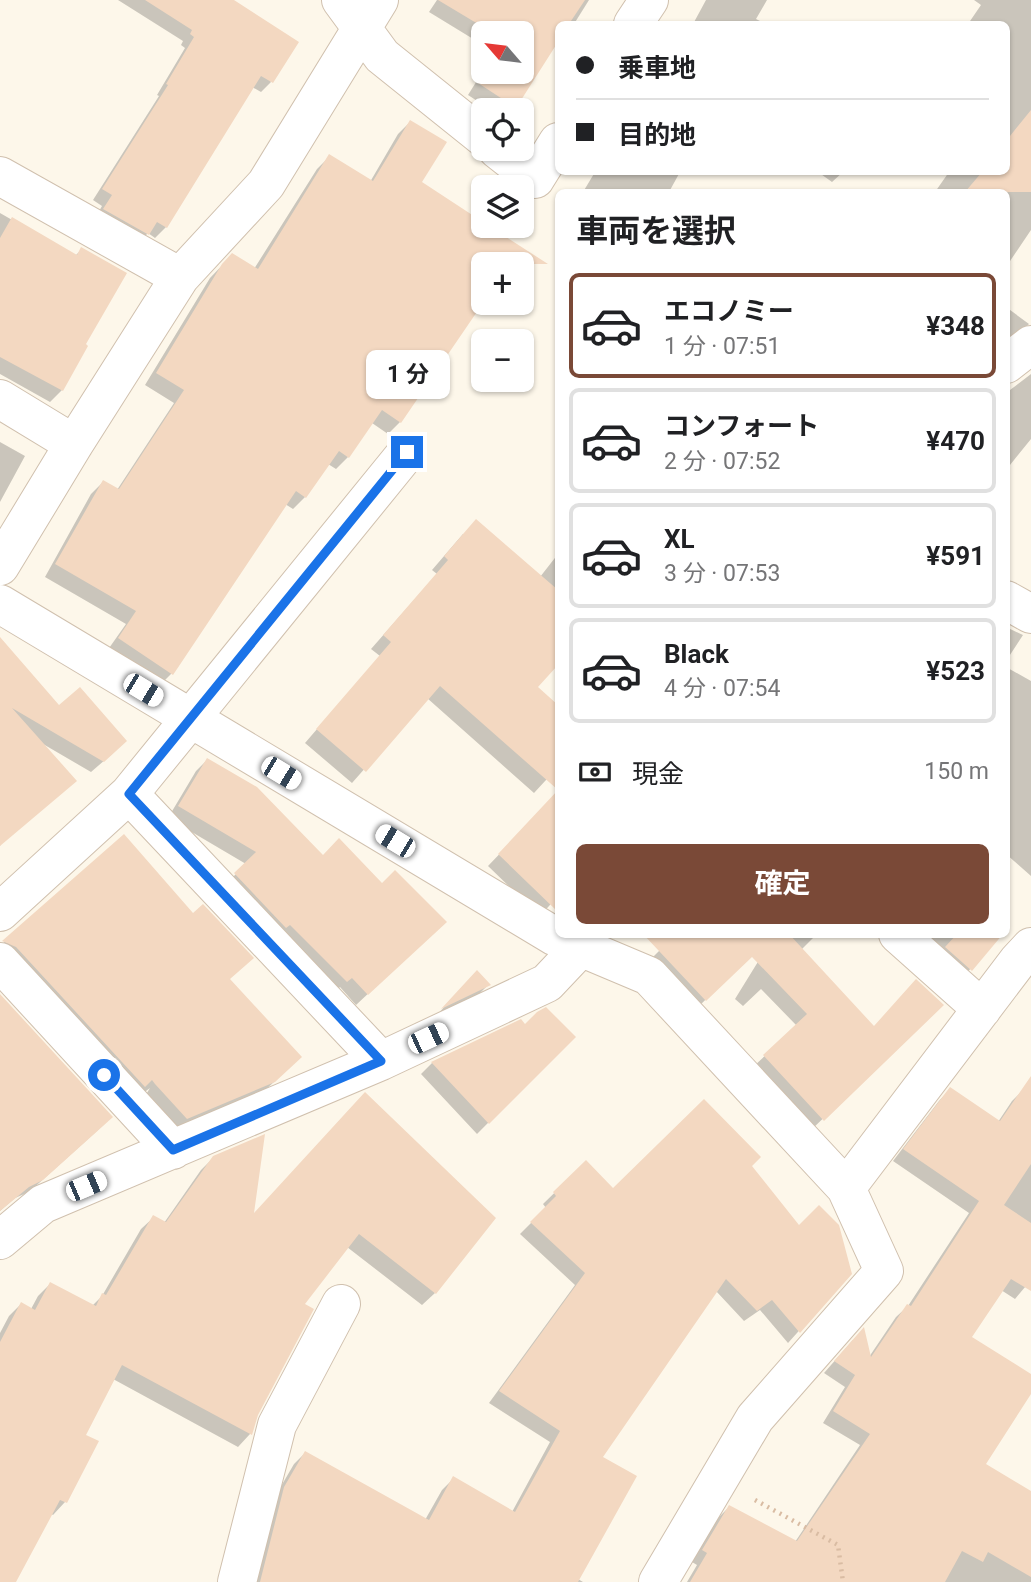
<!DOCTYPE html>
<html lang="ja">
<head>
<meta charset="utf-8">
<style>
  :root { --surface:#fff; --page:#f6f6f6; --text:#202124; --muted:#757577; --line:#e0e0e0; --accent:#7a4937 }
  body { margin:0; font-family:Roboto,"Noto Sans JP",sans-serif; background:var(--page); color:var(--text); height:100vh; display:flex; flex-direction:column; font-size:26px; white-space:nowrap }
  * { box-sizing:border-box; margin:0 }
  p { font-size:23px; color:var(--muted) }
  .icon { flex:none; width:38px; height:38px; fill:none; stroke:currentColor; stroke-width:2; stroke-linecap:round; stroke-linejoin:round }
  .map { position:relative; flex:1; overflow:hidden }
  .details { position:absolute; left:555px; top:189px; width:455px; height:749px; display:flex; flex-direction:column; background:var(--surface); border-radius:10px; box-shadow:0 2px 5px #0004 }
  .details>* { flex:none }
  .hud { position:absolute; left:555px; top:21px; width:455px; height:154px; border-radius:10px; box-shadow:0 2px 5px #0004; display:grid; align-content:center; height:154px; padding:0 21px; background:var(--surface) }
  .needle { width:46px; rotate:298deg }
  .buttons { position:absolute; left:471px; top:21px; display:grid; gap:14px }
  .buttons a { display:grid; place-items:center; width:63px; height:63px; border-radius:10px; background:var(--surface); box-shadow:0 2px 5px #0004; font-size:35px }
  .end { position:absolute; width:32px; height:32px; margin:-16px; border:9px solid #1a73e8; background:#fff; box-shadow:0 0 0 4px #fff }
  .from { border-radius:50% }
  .bubble { position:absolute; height:49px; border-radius:10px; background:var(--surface); box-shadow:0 2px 5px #0004; font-size:23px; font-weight:700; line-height:49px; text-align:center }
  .car { position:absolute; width:21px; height:42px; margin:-21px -10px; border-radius:9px; box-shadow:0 0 5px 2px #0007; background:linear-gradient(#fff 24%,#345 0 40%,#fff 0 76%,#345 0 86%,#fff 0) }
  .hud b { display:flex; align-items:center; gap:24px; height:66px; font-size:26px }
  .hud b+b { border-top:2px solid var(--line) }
  .hud i { width:18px; height:18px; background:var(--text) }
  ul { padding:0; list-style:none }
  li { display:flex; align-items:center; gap:21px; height:105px; margin:0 14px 10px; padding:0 7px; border:4px solid var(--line); border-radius:10px }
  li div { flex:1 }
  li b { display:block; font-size:26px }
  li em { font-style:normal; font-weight:700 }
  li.selected { border-color:var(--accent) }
  li>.icon { width:63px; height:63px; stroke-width:1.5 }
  h2 { padding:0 21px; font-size:32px; line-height:84px }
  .pay { display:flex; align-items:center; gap:18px; height:77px; padding:0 21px; font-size:26px }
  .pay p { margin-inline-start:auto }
  .primary-button { display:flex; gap:14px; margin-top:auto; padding:14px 21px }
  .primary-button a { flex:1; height:80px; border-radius:10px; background:var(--accent); color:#fff; font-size:28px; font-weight:700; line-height:80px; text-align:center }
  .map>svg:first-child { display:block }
  .shadow { fill:#0003 }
  .building { fill:#f3d8c1 }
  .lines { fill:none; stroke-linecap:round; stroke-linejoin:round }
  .minor-casing { stroke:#d0c0ae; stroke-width:40 }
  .path { stroke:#d9bca3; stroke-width:4.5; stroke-dasharray:2 5; stroke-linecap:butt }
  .minor { stroke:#fff; stroke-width:38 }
  .route { stroke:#1a73e8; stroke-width:9 }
</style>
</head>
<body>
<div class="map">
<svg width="1031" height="1582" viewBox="0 0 1031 1582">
  <rect width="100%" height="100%" fill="#fdf7ea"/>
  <path class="shadow" d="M 118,0 L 230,0 L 271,82 L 261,92 L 252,87 L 166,227 L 155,238 L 148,233 L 137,244 L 94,220 L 102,206 L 93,200 L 159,96 L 157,95 L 185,48 L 181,45 L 183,41 Z
    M 437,0 L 589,0 L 574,24 L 558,24 L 558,38 L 511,110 L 491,110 L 468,95 L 483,71 L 522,72 L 522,33 L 483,33 L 483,45 L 429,12 Z
    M 706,0 L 767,0 L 756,19 L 760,21 L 758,24 L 693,24 Z
    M 974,0 L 1031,0 L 1031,230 L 1006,267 L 1006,192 L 935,192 L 949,172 L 1006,172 L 1006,24 L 968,24 L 981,5 Z
    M 410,122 L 419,183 L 518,247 L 506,264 L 483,264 L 483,298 L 400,422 L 388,434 L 372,423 L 348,457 L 336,469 L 328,464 L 305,497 L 293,509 L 285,504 L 171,674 L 159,686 L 107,651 L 126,624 L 45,577 L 91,494 L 103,482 L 117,490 L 174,403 L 145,385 L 210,278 L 232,255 L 254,269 L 317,169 L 329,157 L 370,182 L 398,134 Z
    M 595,172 L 680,172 L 669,192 L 583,192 Z
    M 818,172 L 843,172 L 832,182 Z
    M 0,213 L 75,256 L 82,249 L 84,345 L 86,346 L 62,390 L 50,402 L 0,374 Z
    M 1006,307 L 1029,324 L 1019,334 L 1006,338 Z
    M 1031,374 L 1031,439 L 1006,470 L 1006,393 Z
    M 0,442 L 25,456 L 0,502 Z
    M 463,534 L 540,577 L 558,554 L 558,663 L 535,687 L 558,707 L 558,767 L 534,793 L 427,698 L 352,783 L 305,743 L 380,656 L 371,649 L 437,574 L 432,570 Z
    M 1006,627 L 1023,635 L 1006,661 Z
    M 0,639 L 59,707 L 113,753 L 91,772 L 43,744 L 0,846 Z
    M 1006,667 L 1031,681 L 1031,876 L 1006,854 Z
    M 207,760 L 323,857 L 382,886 L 433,933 L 356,1005 L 340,987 L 335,992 L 224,886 L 246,864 L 168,818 L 196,771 Z
    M 549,802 L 558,811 L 558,896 L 540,916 L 488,866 Z
    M 123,836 L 229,979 L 289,1068 L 262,1093 L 175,1130 L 145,1096 L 150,1088 L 142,1094 L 0,946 Z
    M 676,934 L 750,956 L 694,1011 L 648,962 Z
    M 775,934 L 817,934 L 801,950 L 874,1028 L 942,1005 L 811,1130 L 753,1067 L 797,1026 L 761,989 L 743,1006 L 735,999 Z
    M 908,934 L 1000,934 L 960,981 Z
    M 466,983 L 488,985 L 477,996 L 436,1016 Z
    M 0,997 L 99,1129 L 29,1192 L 15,1198 L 0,1211 Z
    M 521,1022 L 525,1026 L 573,1037 L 477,1134 L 421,1074 L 432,1063 Z
    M 950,1089 L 998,1122 L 1012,1101 L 1023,1090 L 1031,1095 L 1031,1280 L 1015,1299 L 1001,1290 L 969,1338 L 1031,1376 L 1031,1391 L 983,1464 L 1031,1493 L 1031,1582 L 687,1582 L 697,1565 L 692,1562 L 718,1518 L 729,1507 L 795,1542 L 860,1445 L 823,1423 L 845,1387 L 824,1373 L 853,1340 L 869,1357 L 896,1317 L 908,1306 L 969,1213 L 893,1161 L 939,1101 Z
    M 353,1106 L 435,1293 L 422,1305 L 347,1247 L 302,1304 L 256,1414 L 250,1434 L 238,1447 L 113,1379 L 83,1435 L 65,1502 L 53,1515 L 50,1513 L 14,1582 L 0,1582 L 0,1333 L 9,1316 L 21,1304 L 31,1309 L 38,1296 L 50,1284 L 92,1306 L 102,1296 L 141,1229 L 154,1217 L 164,1223 L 201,1170 L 214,1157 L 252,1217 Z
    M 586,1162 L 613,1190 L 750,1166 L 799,1228 L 850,1274 L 788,1343 L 760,1310 L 744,1321 L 716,1291 L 600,1458 L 578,1579 L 583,1582 L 252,1582 L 273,1500 L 294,1464 L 305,1453 L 425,1520 L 442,1490 L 453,1479 L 512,1512 L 550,1442 L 489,1403 L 575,1285 L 520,1234 L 546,1208 L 543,1204 Z"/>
  <path class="building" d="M 145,0 L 234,0 L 299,42 L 273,83 L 261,76 L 167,228 L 157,222 L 149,235 L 103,209 L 112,195 L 102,189 L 168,85 L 166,84 L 194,37 L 190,34 L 192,30 Z
    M 438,0 L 585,0 L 569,24 L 558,24 L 558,42 L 516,108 L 478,83 L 485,72 L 522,72 L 522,33 L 493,33 Z
    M 1031,110 L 1031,192 L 965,192 L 982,172 L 1006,172 L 1006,141 Z
    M 410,120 L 447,142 L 422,182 L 483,222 L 483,226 L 489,226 L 548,264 L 483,264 L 483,303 L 401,423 L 382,410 L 349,458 L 339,451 L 306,498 L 296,491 L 173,675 L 118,638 L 136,611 L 55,564 L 103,480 L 119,489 L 184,390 L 156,373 L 222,264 L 232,253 L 258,269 L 329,154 L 373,181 Z
    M 12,217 L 77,255 L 81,247 L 127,273 L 86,344 L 88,346 L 63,391 L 0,357 L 0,238 Z
    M 476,519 L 558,590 L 558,665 L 538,687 L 558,705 L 558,912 L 498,854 L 558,790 L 440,686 L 366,772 L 316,729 L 391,642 L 383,635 L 448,560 L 444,556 Z
    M 0,637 L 59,705 L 80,687 L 127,741 L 104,762 L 12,708 L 77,781 L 0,846 Z
    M 207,758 L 257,787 L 323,855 L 339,838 L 382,883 L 395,870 L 447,922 L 368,995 L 352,978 L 347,982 L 290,925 L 286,928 L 234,873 L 256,852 L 178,806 Z
    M 124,834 L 193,913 L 203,904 L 254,958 L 230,979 L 302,1057 L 275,1082 L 187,1119 L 155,1084 L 156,1082 L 155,1084 L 152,1080 L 145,1087 L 16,947 L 2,941 Z
    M 643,934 L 789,934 L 874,1026 L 916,979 L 944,1005 L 824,1121 L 763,1055 L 807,1014 L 752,957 L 706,1001 Z
    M 957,934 L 1003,934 L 972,971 L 945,947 Z
    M 477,970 L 491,985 L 441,1009 Z
    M 0,994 L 113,1117 L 43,1180 L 29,1187 L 0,1211 Z
    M 546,1007 L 576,1037 L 489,1124 L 431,1062 L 521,1019 L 525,1024 L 537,1012 Z
    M 1031,1076 L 1031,1164 L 1004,1205 L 1031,1223 L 1031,1291 L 1011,1279 L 972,1337 L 1031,1374 L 1031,1394 L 986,1464 L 1031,1491 L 1031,1577 L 988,1552 L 983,1562 L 962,1551 L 945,1582 L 690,1582 L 707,1553 L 702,1550 L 729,1505 L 797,1541 L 870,1434 L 833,1411 L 855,1375 L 834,1361 L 864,1327 L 871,1357 L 907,1304 L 911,1306 L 979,1201 L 903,1149 L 950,1087 L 1000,1121 Z
    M 365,1092 L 496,1218 L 436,1294 L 359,1234 L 305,1304 L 314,1309 L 258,1415 L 252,1435 L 122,1365 L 86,1435 L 99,1441 L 67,1503 L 60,1500 L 16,1582 L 0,1582 L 0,1342 L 21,1302 L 35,1310 L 50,1282 L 96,1306 L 102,1293 L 106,1295 L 153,1215 L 166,1222 L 213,1156 L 265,1134 L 254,1213 Z
    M 704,1099 L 761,1157 L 752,1166 L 799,1225 L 819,1205 L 839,1225 L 852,1274 L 800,1333 L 772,1300 L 757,1311 L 726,1279 L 603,1457 L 637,1476 L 578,1582 L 260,1582 L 284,1487 L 305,1451 L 429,1520 L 453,1476 L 515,1512 L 560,1431 L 499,1391 L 585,1273 L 530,1222 L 556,1196 L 553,1192 L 586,1160 L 613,1188 Z"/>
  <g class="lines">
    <g class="minor-casing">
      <path id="minor" d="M 341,0 L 382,56 L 483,137
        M 633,24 L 649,0
        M 497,149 L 535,179 L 558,142
        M 0,176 L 180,277
        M 1006,364 L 1031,345
        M 0,399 L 74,444
        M 0,566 L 74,444 L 180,277 L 266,184 L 379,0
        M 1006,600 L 1031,614
        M 0,604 L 554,936 L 649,976 L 846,1188 L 884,1271 L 755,1418 L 658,1582
        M 129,794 L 381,1061
        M 0,912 L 129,794 L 407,452
        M 898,934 L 982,1009
        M 0,962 L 173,1150
        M 846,1188 L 1018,961 L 1031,947
        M 0,1240 L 43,1204 L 381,1061 L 547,983 L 581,947
        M 237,1582 L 277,1425 L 341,1304"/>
    </g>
    <path class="path" d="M 755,1500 L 838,1545 L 843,1582"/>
    <use href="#minor" class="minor"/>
  </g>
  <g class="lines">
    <path class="route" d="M 104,1075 L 173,1150 L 381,1061 L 129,794 L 407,452"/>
  </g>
</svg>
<div class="buttons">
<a><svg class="needle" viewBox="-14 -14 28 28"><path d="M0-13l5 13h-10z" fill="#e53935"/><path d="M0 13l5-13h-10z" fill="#757577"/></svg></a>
<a><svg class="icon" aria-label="locate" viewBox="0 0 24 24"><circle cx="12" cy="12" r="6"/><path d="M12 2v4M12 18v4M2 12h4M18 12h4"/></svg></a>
<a><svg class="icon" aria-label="layers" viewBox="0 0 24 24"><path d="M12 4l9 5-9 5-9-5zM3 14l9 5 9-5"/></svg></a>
<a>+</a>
<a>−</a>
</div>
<i class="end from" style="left:104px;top:1075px"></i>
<i class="end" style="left:407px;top:452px"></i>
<div class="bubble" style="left:366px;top:350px;width:84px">1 分</div>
<i class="car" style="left:143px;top:690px;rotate:121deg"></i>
<i class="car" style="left:281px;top:773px;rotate:121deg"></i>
<i class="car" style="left:395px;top:841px;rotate:301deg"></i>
<i class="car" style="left:428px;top:1038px;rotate:65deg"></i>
<i class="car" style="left:86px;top:1186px;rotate:67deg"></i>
<div class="hud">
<b><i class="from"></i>乗車地</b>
<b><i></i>目的地</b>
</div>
<section class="details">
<h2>車両を選択</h2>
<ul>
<li class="selected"><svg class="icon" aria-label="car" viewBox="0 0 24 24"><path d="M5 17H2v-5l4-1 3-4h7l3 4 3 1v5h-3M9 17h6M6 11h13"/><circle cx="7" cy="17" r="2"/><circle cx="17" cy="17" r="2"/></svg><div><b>エコノミー</b><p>1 分 · 07:51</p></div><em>¥348</em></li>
<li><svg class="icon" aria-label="car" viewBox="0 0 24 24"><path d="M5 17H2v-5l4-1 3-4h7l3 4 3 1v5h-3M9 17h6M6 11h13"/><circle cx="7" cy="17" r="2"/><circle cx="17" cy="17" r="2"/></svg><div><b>コンフォート</b><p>2 分 · 07:52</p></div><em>¥470</em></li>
<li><svg class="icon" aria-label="car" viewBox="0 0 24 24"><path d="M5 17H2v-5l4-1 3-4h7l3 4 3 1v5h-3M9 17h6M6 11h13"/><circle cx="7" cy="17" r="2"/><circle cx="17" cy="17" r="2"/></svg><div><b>XL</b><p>3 分 · 07:53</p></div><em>¥591</em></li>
<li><svg class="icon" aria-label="car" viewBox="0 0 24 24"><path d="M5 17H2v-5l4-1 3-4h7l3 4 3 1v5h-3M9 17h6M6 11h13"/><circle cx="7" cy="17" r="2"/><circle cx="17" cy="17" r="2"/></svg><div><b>Black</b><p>4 分 · 07:54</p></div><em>¥523</em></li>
</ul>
<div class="pay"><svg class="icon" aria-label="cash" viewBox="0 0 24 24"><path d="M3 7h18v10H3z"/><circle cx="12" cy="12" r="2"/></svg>現金<p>150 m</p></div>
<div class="primary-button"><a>確定</a></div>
</section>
</div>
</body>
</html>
